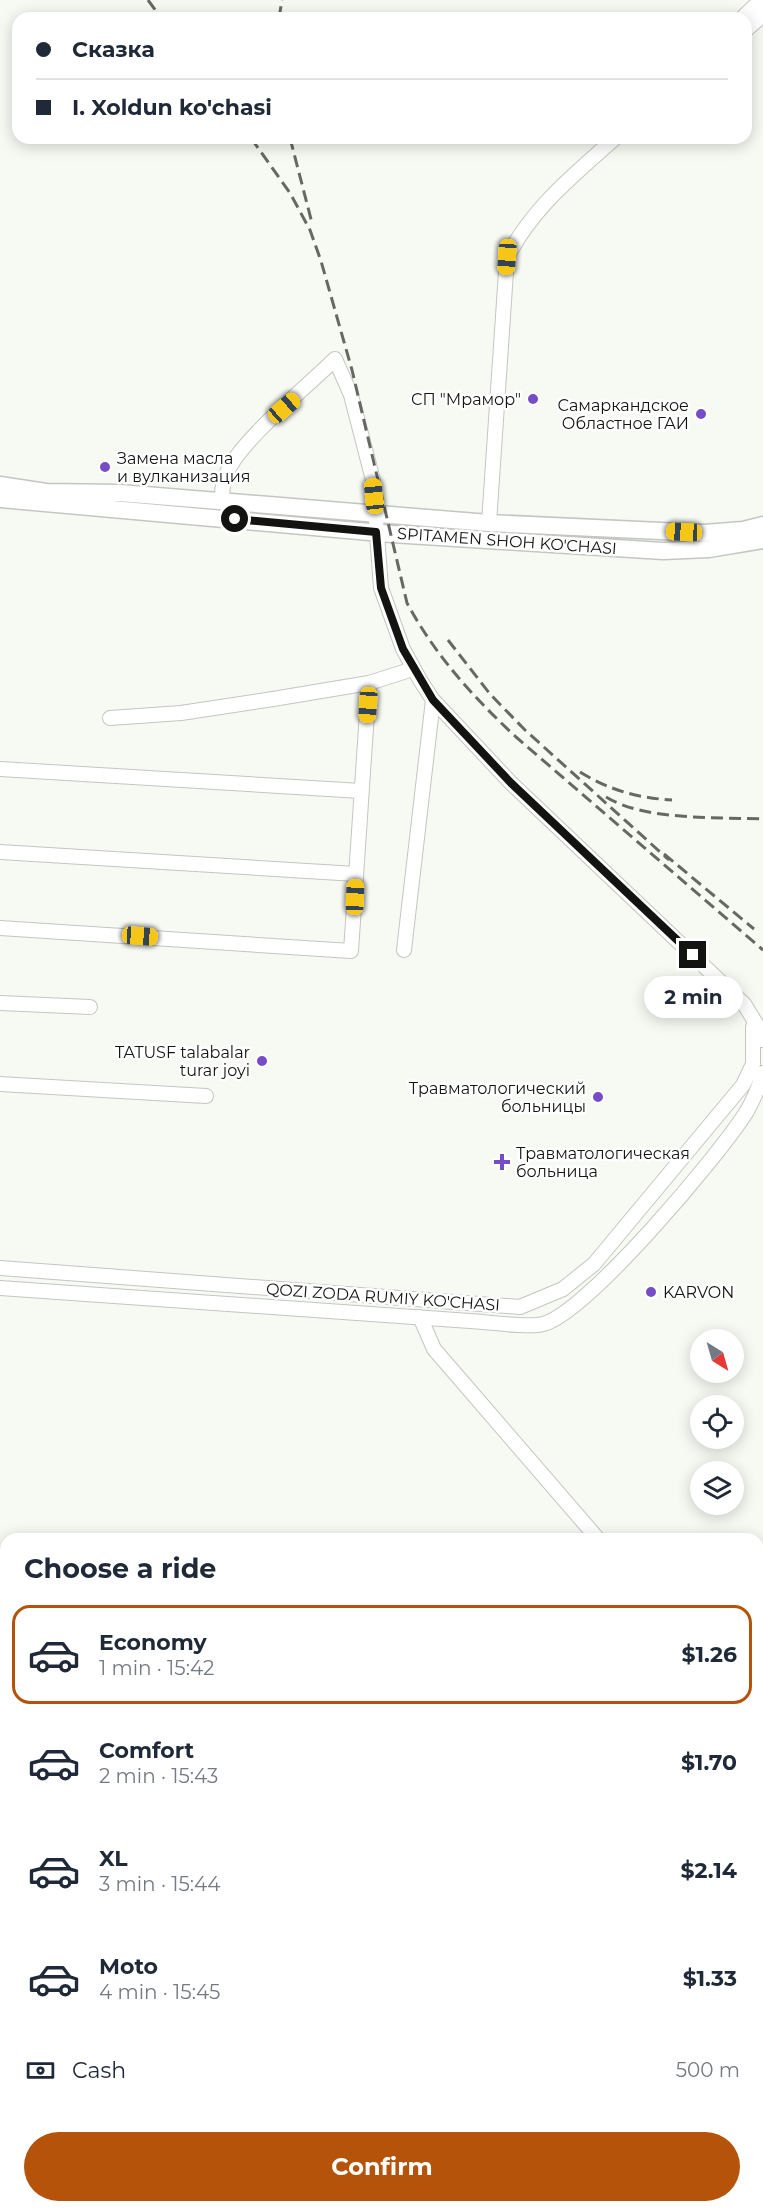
<!DOCTYPE html>
<html lang="en">
<head>
<meta charset="utf-8">
<style>
  :root { --surface:#fff; --page:#f6f6f7; --text:#1f2937; --muted:#747a83; --line:#e0e1e3; --accent:#b45309 }
  body { margin:0; font-family:Montserrat,sans-serif; background:var(--page); color:var(--text); height:100vh; display:flex; flex-direction:column; font-size:22px; white-space:nowrap }
  * { box-sizing:border-box; margin:0 }
  p { font-size:20px; color:var(--muted) }
  .icon { flex:none; width:33px; height:33px; fill:none; stroke:currentColor; stroke-width:2; stroke-linecap:round; stroke-linejoin:round }
  .map { position:relative; flex:1; overflow:hidden }
  .side { position:absolute; left:0px; top:1533px; width:764px; height:680px; display:flex; flex-direction:column; background:var(--surface); border-radius:18px 18px 0 0; box-shadow:0 3px 15px #0003 }
  .side>* { flex:none }
  .guide { position:absolute; left:12px; top:12px; width:740px; height:132px; border-radius:18px; box-shadow:0 3px 15px #0003; display:grid; align-content:center; height:132px; padding:0 24px; background:var(--surface) }
  .needle { width:39px; rotate:143deg }
  .fabs { position:absolute; left:690px; top:1329px; display:grid; gap:12px }
  .fabs a { display:grid; place-items:center; width:54px; height:54px; border-radius:50%; background:var(--surface); box-shadow:0 3px 15px #0003; font-size:30px }
  .end { position:absolute; width:27px; height:27px; margin:-14px; border:8px solid #131412; background:#fff; box-shadow:0 0 0 3px #fff }
  .from { border-radius:50% }
  .bubble { position:absolute; height:42px; border-radius:21px; background:var(--surface); box-shadow:0 3px 15px #0003; font-size:20px; font-weight:700; line-height:42px; text-align:center }
  .car { position:absolute; width:18px; height:36px; margin:-18px -9px; border-radius:8px; box-shadow:0 0 4px 2px #0007; background:linear-gradient(#f5c518 24%,#345 0 40%,#f5c518 0 76%,#345 0 86%,#f5c518 0) }
  .guide b { display:flex; align-items:center; gap:21px; height:57px; font-size:22px }
  .guide b+b { border-top:2px solid var(--line) }
  .guide i { width:15px; height:15px; background:var(--text) }
  ul { padding:0; list-style:none }
  li { display:flex; align-items:center; gap:18px; height:99px; margin:0 12px 9px; padding:0 12px; border:3px solid transparent; border-radius:18px }
  li div { flex:1 }
  li b { display:block; font-size:22px }
  li em { font-style:normal; font-weight:700 }
  li.current { border-color:var(--accent) }
  li>.icon { width:54px; height:54px; stroke-width:1.5 }
  h2 { padding:0 24px; font-size:27px; line-height:72px }
  .pay { display:flex; align-items:center; gap:15px; height:66px; padding:0 24px; font-size:22px }
  .pay p { margin-inline-start:auto }
  .button { display:flex; gap:12px; margin-top:auto; padding:12px 24px }
  .button a { flex:1; height:69px; border-radius:36px; background:var(--accent); color:#fff; font-size:24px; font-weight:700; line-height:69px; text-align:center }
  .map>svg:first-child { display:block }
  .lines { fill:none; stroke-linecap:round; stroke-linejoin:round }
  .minor-casing { stroke:#c3c7c0; stroke-width:16 }
  .major-casing { stroke:#c3c7c0; stroke-width:19 }
  .minor { stroke:#fff; stroke-width:14 }
  .major { stroke:#fff; stroke-width:16 }
  .rail { stroke:#666864; stroke-width:3; stroke-dasharray:12 6; stroke-linecap:butt }
  .route { stroke:#131412; stroke-width:8 }
  .poi-dot { fill:#764dc6; stroke:#fff; stroke-width:2 }
  .labels { text-anchor:middle; dominant-baseline:central; stroke-width:5; stroke-linejoin:round; paint-order:stroke }
  .poi-label { font-size:16px; fill:#131412; stroke:#fff; text-anchor:end }
  .street-label { font-size:16px; fill:#131412; stroke:#fff }
</style>
</head>
<body>
<div class="map">
<svg width="763" height="2212" viewBox="0 0 763 2212">
  <rect width="100%" height="100%" fill="#f6faf3"/>
  <g class="lines">
    <g class="minor-casing">
      <path id="minor" d="M 742,18 L 761,0
        M 746,30 L 763,15
        M 222,502 C 222,493 222,484 226,475 C 237,443 309,385 335,359 L 351,395 L 373,480 L 381,588 L 403,649 L 420,680 L 433,700 L 511,783 L 744,1004 L 760,1030 L 763,1040
        M 489,523 L 507,257 C 535,205 572,177 615,138
        M 110,718 L 181,713 L 273,699 L 369,683 L 413,669
        M 0,769 L 361,791
        M 0,852 L 356,874
        M 0,928 L 351,951 L 369,683
        M 404,950 L 433,700
        M 0,1003 L 90,1007
        M 0,1084 L 206,1096
        M 0,1268 L 520,1307 L 563,1289 L 594,1264 L 743,1085 L 753,1064 L 753,1027
        M 0,1288 L 470,1321 C 488,1322 529,1328 543,1324 C 586,1314 722,1152 747,1111 C 754,1099 759,1086 763,1073
        M 420,1317 L 434,1349 L 598,1539
        M 758,1719 L 763,1722
        M 0,1924 L 6,1932
        M 758,2019 L 763,2017
        M 0,2108 L 6,2103
        M 192,2206 L 194,2212
        M 460,2206 L 464,2212
        M 624,2206 L 626,2212"/>
    </g>
    <g class="major-casing">
      <path id="major" d="M 0,485 L 46,492 L 120,493 L 489,523 L 704,533 L 743,530 L 763,525
        M 0,499 L 392,534 L 663,551 L 709,549 L 763,540"/>
    </g>
    <use href="#minor" class="minor"/>
    <use href="#major" class="major"/>
    <path class="rail" d="M 148,0 L 161,18
      M 279,18 L 282,0
      M 251,138 L 290,193 L 310,230 L 321,261 L 352,370 L 407,603 C 435,655 473,697 516,737 L 763,950
      M 290,138 L 312,223
      M 448,640 L 490,694 L 525,730 L 669,860
      M 580,772 C 609,790 638,798 672,800
      M 606,797 C 645,821 718,817 763,819
      M 664,854 L 754,929"/>
  </g>
  <g class="lines">
    <path class="route" d="M 235,519 L 376,532 L 381,588 L 403,649 L 433,700 L 511,783 L 693,955"/>
  </g>
  <g class="poi-dot">
    <circle cx="533" cy="399" r="6"/>
    <circle cx="701" cy="414" r="6"/>
    <circle cx="105" cy="467" r="6"/>
    <circle cx="262" cy="1061" r="6"/>
    <circle cx="598" cy="1097" r="6"/>
    <path d="M499 1153h6v6h6v6h-6v6h-6v-6h-6v-6h6z"/>
    <circle cx="651" cy="1292" r="6"/>
  </g>
  <g class="labels">
    <g class="poi-label">
      <text x="521" y="399">СП "Мрамор"</text>
      <text x="689" y="405">Самаркандское<tspan x="689" dy="18">Областное ГАИ</tspan></text>
      <text x="117" y="458" text-anchor="start">Замена масла<tspan x="117" dy="18">и вулканизация</tspan></text>
      <text x="250" y="1052">TATUSF talabalar<tspan x="250" dy="18">turar joyi</tspan></text>
      <text x="586" y="1088">Травматологический<tspan x="586" dy="18">больницы</tspan></text>
      <text x="516" y="1153" text-anchor="start">Травматологическая<tspan x="516" dy="18">больница</tspan></text>
      <text x="663" y="1292" text-anchor="start">KARVON</text>
    </g>
    <g class="street-label">
      <text transform="translate(507 541) rotate(4)">SPITAMEN SHOH KO'CHASI</text>
      <text transform="translate(383 1297) rotate(4)">QOZI ZODA RUMIY KO'CHASI</text>
    </g>
  </g>
</svg>
<div class="fabs">
<a><svg class="needle" viewBox="-14 -14 28 28"><path d="M0-13l5 13h-10z" fill="#e53935"/><path d="M0 13l5-13h-10z" fill="#747a83"/></svg></a>
<a><svg class="icon" aria-label="locate" viewBox="0 0 24 24"><circle cx="12" cy="12" r="6"/><path d="M12 2v4M12 18v4M2 12h4M18 12h4"/></svg></a>
<a><svg class="icon" aria-label="layers" viewBox="0 0 24 24"><path d="M12 4l9 5-9 5-9-5zM3 14l9 5 9-5"/></svg></a>
</div>
<i class="end from" style="left:235px;top:519px"></i>
<i class="end" style="left:693px;top:955px"></i>
<div class="bubble" style="left:644px;top:976px;width:99px">2 min</div>
<i class="car" style="left:507px;top:257px;rotate:184deg"></i>
<i class="car" style="left:284px;top:408px;rotate:49deg"></i>
<i class="car" style="left:374px;top:496px;rotate:354deg"></i>
<i class="car" style="left:684px;top:532px;rotate:273deg"></i>
<i class="car" style="left:368px;top:705px;rotate:184deg"></i>
<i class="car" style="left:355px;top:897px;rotate:2deg"></i>
<i class="car" style="left:140px;top:936px;rotate:94deg"></i>
<div class="guide">
<b><i class="from"></i>Сказка</b>
<b><i></i>I. Xoldun ko'chasi</b>
</div>
<section class="side">
<h2>Choose a ride</h2>
<ul>
<li class="current"><svg class="icon" aria-label="car" viewBox="0 0 24 24"><path d="M5 17H2v-5l4-1 3-4h7l3 4 3 1v5h-3M9 17h6M6 11h13"/><circle cx="7" cy="17" r="2"/><circle cx="17" cy="17" r="2"/></svg><div><b>Economy</b><p>1 min · 15:42</p></div><em>$1.26</em></li>
<li><svg class="icon" aria-label="car" viewBox="0 0 24 24"><path d="M5 17H2v-5l4-1 3-4h7l3 4 3 1v5h-3M9 17h6M6 11h13"/><circle cx="7" cy="17" r="2"/><circle cx="17" cy="17" r="2"/></svg><div><b>Comfort</b><p>2 min · 15:43</p></div><em>$1.70</em></li>
<li><svg class="icon" aria-label="car" viewBox="0 0 24 24"><path d="M5 17H2v-5l4-1 3-4h7l3 4 3 1v5h-3M9 17h6M6 11h13"/><circle cx="7" cy="17" r="2"/><circle cx="17" cy="17" r="2"/></svg><div><b>XL</b><p>3 min · 15:44</p></div><em>$2.14</em></li>
<li><svg class="icon" aria-label="car" viewBox="0 0 24 24"><path d="M5 17H2v-5l4-1 3-4h7l3 4 3 1v5h-3M9 17h6M6 11h13"/><circle cx="7" cy="17" r="2"/><circle cx="17" cy="17" r="2"/></svg><div><b>Moto</b><p>4 min · 15:45</p></div><em>$1.33</em></li>
</ul>
<div class="pay"><svg class="icon" aria-label="cash" viewBox="0 0 24 24"><path d="M3 7h18v10H3z"/><circle cx="12" cy="12" r="2"/></svg>Cash<p>500 m</p></div>
<div class="button"><a>Confirm</a></div>
</section>
</div>
</body>
</html>
